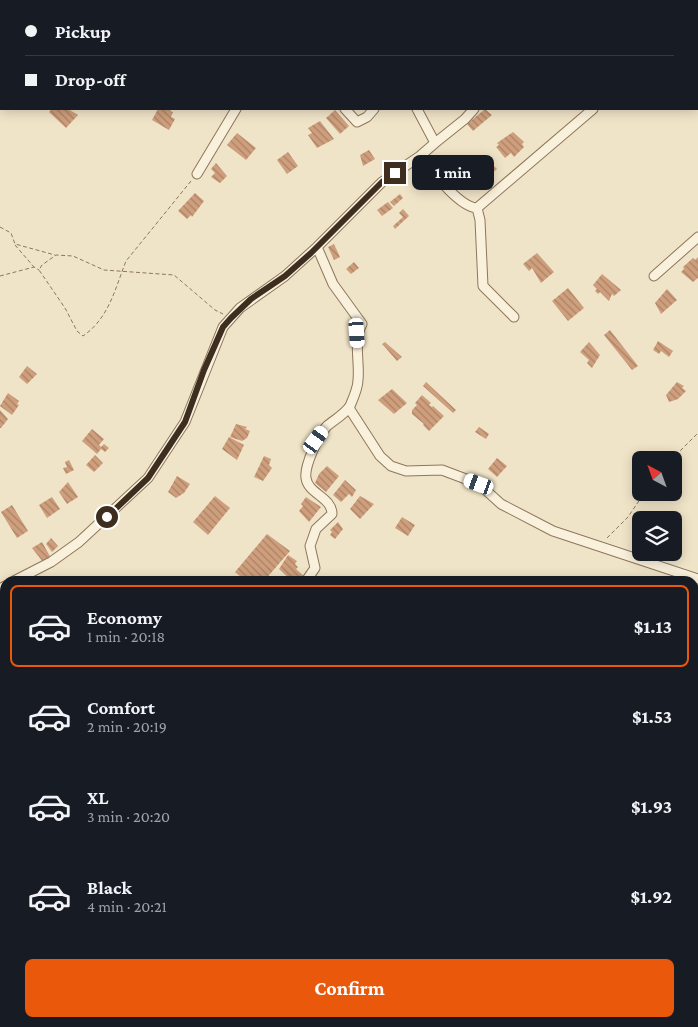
<!DOCTYPE html>
<html lang="en">
<head>
<meta charset="utf-8">
<style>
  :root { --surface:#171b24; --page:#242831; --text:#f1f3f6; --muted:#9ea1a6; --line:#363941; --accent:#ea580c }
  body { margin:0; font-family:"Crimson Pro",serif; background:var(--page); color:var(--text); height:100vh; display:flex; flex-direction:column; font-size:19px; white-space:nowrap }
  * { box-sizing:border-box; margin:0 }
  p { font-size:16px; color:var(--muted) }
  .icon { flex:none; width:28px; height:28px; fill:none; stroke:currentColor; stroke-width:2; stroke-linecap:round; stroke-linejoin:round }
  .map { position:relative; flex:1; overflow:hidden }
  .details { position:absolute; left:0px; top:576px; width:699px; height:451px; display:flex; flex-direction:column; background:var(--surface); border-radius:15px 15px 0 0; box-shadow:0 2px 12px #0003 }
  .details>* { flex:none }
  .top-card { position:absolute; left:0px; top:0px; width:699px; height:110px; box-shadow:0 2px 12px #0003; display:grid; align-content:center; height:110px; padding:0 25px; background:var(--surface) }
  .needle { width:32px; rotate:319deg }
  .tools { position:absolute; left:632px; top:451px; display:grid; gap:10px }
  .tools a { display:grid; place-items:center; width:50px; height:50px; border-radius:8px; background:var(--surface); box-shadow:0 2px 12px #0003; font-size:25px }
  .end { position:absolute; width:22px; height:22px; margin:-11px; border:6px solid #3d2e20; background:#fff; box-shadow:0 0 0 2px #fff }
  .from { border-radius:50% }
  .bubble { position:absolute; height:35px; border-radius:8px; background:var(--surface); box-shadow:0 2px 12px #0003; font-size:16px; font-weight:700; line-height:35px; text-align:center }
  .car { position:absolute; width:15px; height:30px; margin:-15px -8px; border-radius:6px; box-shadow:0 0 4px 1px #0007; background:linear-gradient(#fff 24%,#345 0 40%,#fff 0 76%,#345 0 86%,#fff 0) }
  .top-card b { display:flex; align-items:center; gap:18px; height:48px; font-size:19px }
  .top-card b+b { border-top:1px solid var(--line) }
  .top-card i { width:12px; height:12px; background:var(--text) }
  ul { padding:9px 0 0; list-style:none }
  li { display:flex; align-items:center; gap:15px; height:82px; margin:0 10px 8px; padding:0 15px; border:2px solid transparent; border-radius:8px }
  li div { flex:1 }
  li b { display:block; font-size:19px }
  li em { font-style:normal; font-weight:700 }
  li.current { border-color:var(--accent) }
  li>.icon { width:45px; height:45px; stroke-width:1.5 }
  .action { display:flex; gap:10px; margin-top:auto; padding:10px 25px }
  .action a { flex:1; height:58px; border-radius:8px; background:var(--accent); color:#fff; font-size:20px; font-weight:700; line-height:58px; text-align:center }
  .map>svg:first-child { display:block }
  .building { fill:url(#building-back-hatch) }
  .lines { fill:none; stroke-linecap:round; stroke-linejoin:round }
  .minor-casing { stroke:#8d765c; stroke-width:11 }
  .path { stroke:#8d765c; stroke-width:1; stroke-dasharray:4 2.5; stroke-linecap:butt }
  .minor { stroke:#faf1dc; stroke-width:9 }
  .route { stroke:#3d2e20; stroke-width:6 }
</style>
</head>
<body>
<div class="map">
<svg width="698" height="1027" viewBox="0 0 698 1027">
  <defs>
    <pattern id="building-back-hatch" width="6" height="6" patternUnits="userSpaceOnUse" patternTransform="scale(1.25)"><rect width="6" height="6" fill="#cf9f7d"/><path d="M-1 5l2 2M0 0l6 6M5-1l2 2" fill="none" stroke="#a98266"/></pattern>
  </defs>
  <rect width="100%" height="100%" fill="#f0e4c8"/>
  <path class="building" d="M 52,109 L 68,109 L 78,115 L 66,128 L 49,112 Z
    M 158,109 L 171,109 L 170,111 L 173,112 L 171,117 L 175,119 L 169,130 L 152,120 Z
    M 485,109 L 492,115 L 473,131 L 467,124 Z
    M 335,110 L 349,126 L 340,134 L 326,118 Z
    M 320,121 L 334,139 L 317,148 L 308,135 L 312,133 L 308,128 Z
    M 513,132 L 524,142 L 522,144 L 524,147 L 514,157 L 511,153 L 505,158 L 496,147 L 499,145 L 497,143 Z
    M 237,133 L 256,148 L 246,160 L 227,145 Z
    M 369,150 L 375,159 L 363,166 L 360,155 Z
    M 288,152 L 298,166 L 287,174 L 277,160 Z
    M 483,155 L 497,169 L 491,174 L 490,172 L 486,175 L 488,176 L 481,182 L 471,181 L 465,171 L 473,164 L 475,167 L 478,166 L 476,161 Z
    M 216,163 L 227,176 L 220,183 L 211,177 L 215,173 L 211,169 Z
    M 195,193 L 204,201 L 192,217 L 191,215 L 187,219 L 178,211 Z
    M 400,194 L 403,198 L 394,206 L 390,202 Z
    M 388,202 L 393,208 L 382,216 L 377,210 Z
    M 403,209 L 409,216 L 395,229 L 393,226 L 403,217 L 399,213 Z
    M 334,244 L 340,257 L 334,260 L 328,247 Z
    M 537,253 L 554,272 L 541,283 L 532,268 L 529,271 L 523,264 Z
    M 698,257 L 698,278 L 693,282 L 681,272 L 684,269 L 683,267 L 693,258 L 695,260 Z
    M 354,262 L 359,268 L 351,274 L 346,269 Z
    M 602,274 L 621,290 L 614,296 L 612,294 L 609,301 L 600,292 L 598,294 L 595,291 L 597,289 L 593,285 Z
    M 568,288 L 584,308 L 568,321 L 552,301 Z
    M 667,289 L 677,300 L 661,314 L 655,303 Z
    M 610,330 L 638,366 L 632,370 L 604,335 Z
    M 658,341 L 673,351 L 669,357 L 661,351 L 659,354 L 653,350 Z
    M 385,342 L 402,357 L 397,361 L 384,346 L 382,344 Z
    M 589,342 L 600,355 L 592,368 L 587,363 L 589,360 L 580,352 Z
    M 27,366 L 37,374 L 27,384 L 19,377 Z
    M 426,382 L 456,410 L 453,413 L 423,386 Z
    M 677,382 L 684,386 L 682,388 L 686,391 L 678,399 L 669,402 L 666,395 Z
    M 392,389 L 407,403 L 394,414 L 378,400 Z
    M 8,393 L 19,401 L 17,404 L 19,405 L 12,415 L 0,406 Z
    M 422,395 L 431,403 L 429,405 L 432,407 L 433,406 L 444,416 L 429,431 L 423,425 L 424,424 L 412,414 L 412,410 L 417,405 L 415,403 Z
    M 0,410 L 8,419 L 1,428 L 0,428 Z
    M 236,424 L 247,427 L 245,429 L 250,431 L 247,438 L 242,441 L 230,437 Z
    M 479,427 L 489,434 L 486,439 L 475,432 Z
    M 92,429 L 104,439 L 99,445 L 101,447 L 104,444 L 109,448 L 105,452 L 101,449 L 97,454 L 82,441 Z
    M 229,437 L 244,445 L 237,460 L 222,449 Z
    M 95,455 L 103,463 L 94,472 L 86,465 Z
    M 264,456 L 271,459 L 269,465 L 272,468 L 263,481 L 254,477 Z
    M 497,458 L 507,466 L 497,477 L 488,469 Z
    M 69,460 L 74,470 L 66,474 L 63,468 L 67,467 L 65,462 Z
    M 327,466 L 339,476 L 326,492 L 315,483 L 319,474 Z
    M 177,476 L 190,484 L 184,493 L 176,498 L 168,492 Z
    M 345,480 L 356,490 L 352,497 L 349,494 L 341,502 L 333,495 Z
    M 68,482 L 78,497 L 67,504 L 59,492 Z
    M 215,496 L 230,508 L 208,535 L 193,522 Z
    M 360,496 L 374,504 L 360,519 L 350,509 Z
    M 52,497 L 60,509 L 47,518 L 39,505 Z
    M 306,497 L 321,507 L 309,522 L 299,511 L 303,506 L 301,504 Z
    M 12,505 L 28,531 L 17,538 L 1,512 Z
    M 402,517 L 415,525 L 408,536 L 395,528 Z
    M 338,522 L 343,529 L 335,539 L 330,535 L 332,532 L 330,530 Z
    M 267,534 L 290,551 L 264,581 L 246,581 L 235,572 Z
    M 51,538 L 58,546 L 52,552 L 46,544 Z
    M 42,542 L 51,558 L 43,562 L 32,548 Z
    M 288,555 L 297,561 L 295,564 L 298,567 L 296,569 L 305,577 L 301,581 L 292,581 L 279,569 Z
    M 694,719 L 698,720 L 698,736 L 694,734 Z
    M 694,794 L 698,796 L 698,813 L 695,821 Z"/>
  <g class="lines">
    <g class="minor-casing">
      <path id="minor" d="M 92,0 L 94,1
        M 295,1 L 296,0
        M 345,109 L 357,122 L 367,117 L 374,109
        M 417,109 L 435,143 L 420,156 C 432,171 459,207 477,208
        M 435,143 L 465,119 L 474,109
        M 197,174 L 236,109
        M 654,276 L 698,237
        M 514,317 L 483,286 L 480,220 L 477,208 L 593,109
        M 349,408 L 380,456 L 391,466 L 406,471 L 442,470 L 479,484 L 501,504 L 553,531 L 698,579
        M 14,581 L 51,562 L 79,542 L 148,478 L 185,422 L 223,327 L 240,308 L 285,276 L 317,247
        M 306,581 L 315,568 L 310,546 L 316,529 L 332,514 C 332,497 308,494 306,478 C 304,466 319,434 327,426 C 334,420 345,414 350,406 C 353,399 358,388 358,380 C 360,362 353,340 362,324 L 333,284 L 317,247 L 382,182 L 420,156
        M 0,589 L 5,586
        M 0,799 L 5,799
        M 694,906 L 698,908
        M 0,1021 L 12,1027
        M 135,1027 L 143,1022
        M 399,1027 L 404,1022"/>
    </g>
    <path class="path" d="M 585,0 L 587,1
      M 191,181 L 126,261 C 115,289 109,318 83,336 L 77,331 L 65,308 L 39,270 L 42,265 L 56,255 L 73,256 L 104,270 L 174,275 L 215,310 L 223,314
      M 0,227 L 11,233 L 15,244 L 55,255
      M 15,245 L 34,267
      M 0,276 L 34,267 L 39,270
      M 671,460 L 698,433
      M 607,538 L 628,517 L 645,492"/>
    <use href="#minor" class="minor"/>
  </g>
  <g class="lines">
    <path class="route" d="M 107,517 L 148,478 L 185,422 L 204,370 L 223,327 L 231,318 L 251,299 L 285,276 L 311,253 L 382,182 L 395,173"/>
  </g>
</svg>
<div class="tools">
<a><svg class="needle" viewBox="-14 -14 28 28"><path d="M0-13l5 13h-10z" fill="#e53935"/><path d="M0 13l5-13h-10z" fill="#9ea1a6"/></svg></a>
<a><svg class="icon" aria-label="layers" viewBox="0 0 24 24"><path d="M12 4l9 5-9 5-9-5zM3 14l9 5 9-5"/></svg></a>
</div>
<i class="end from" style="left:107px;top:517px"></i>
<i class="end" style="left:395px;top:173px"></i>
<div class="bubble" style="left:412px;top:155px;width:82px">1 min</div>
<i class="car" style="left:357px;top:333px;rotate:176deg"></i>
<i class="car" style="left:316px;top:440px;rotate:36deg"></i>
<i class="car" style="left:479px;top:484px;rotate:290deg"></i>
<div class="top-card">
<b><i class="from"></i>Pickup</b>
<b><i></i>Drop-off</b>
</div>
<section class="details">
<ul>
<li class="current"><svg class="icon" aria-label="car" viewBox="0 0 24 24"><path d="M5 17H2v-5l4-1 3-4h7l3 4 3 1v5h-3M9 17h6M6 11h13"/><circle cx="7" cy="17" r="2"/><circle cx="17" cy="17" r="2"/></svg><div><b>Economy</b><p>1 min · 20:18</p></div><em>$1.13</em></li>
<li><svg class="icon" aria-label="car" viewBox="0 0 24 24"><path d="M5 17H2v-5l4-1 3-4h7l3 4 3 1v5h-3M9 17h6M6 11h13"/><circle cx="7" cy="17" r="2"/><circle cx="17" cy="17" r="2"/></svg><div><b>Comfort</b><p>2 min · 20:19</p></div><em>$1.53</em></li>
<li><svg class="icon" aria-label="car" viewBox="0 0 24 24"><path d="M5 17H2v-5l4-1 3-4h7l3 4 3 1v5h-3M9 17h6M6 11h13"/><circle cx="7" cy="17" r="2"/><circle cx="17" cy="17" r="2"/></svg><div><b>XL</b><p>3 min · 20:20</p></div><em>$1.93</em></li>
<li><svg class="icon" aria-label="car" viewBox="0 0 24 24"><path d="M5 17H2v-5l4-1 3-4h7l3 4 3 1v5h-3M9 17h6M6 11h13"/><circle cx="7" cy="17" r="2"/><circle cx="17" cy="17" r="2"/></svg><div><b>Black</b><p>4 min · 20:21</p></div><em>$1.92</em></li>
</ul>
<div class="action"><a>Confirm</a></div>
</section>
</div>
</body>
</html>
